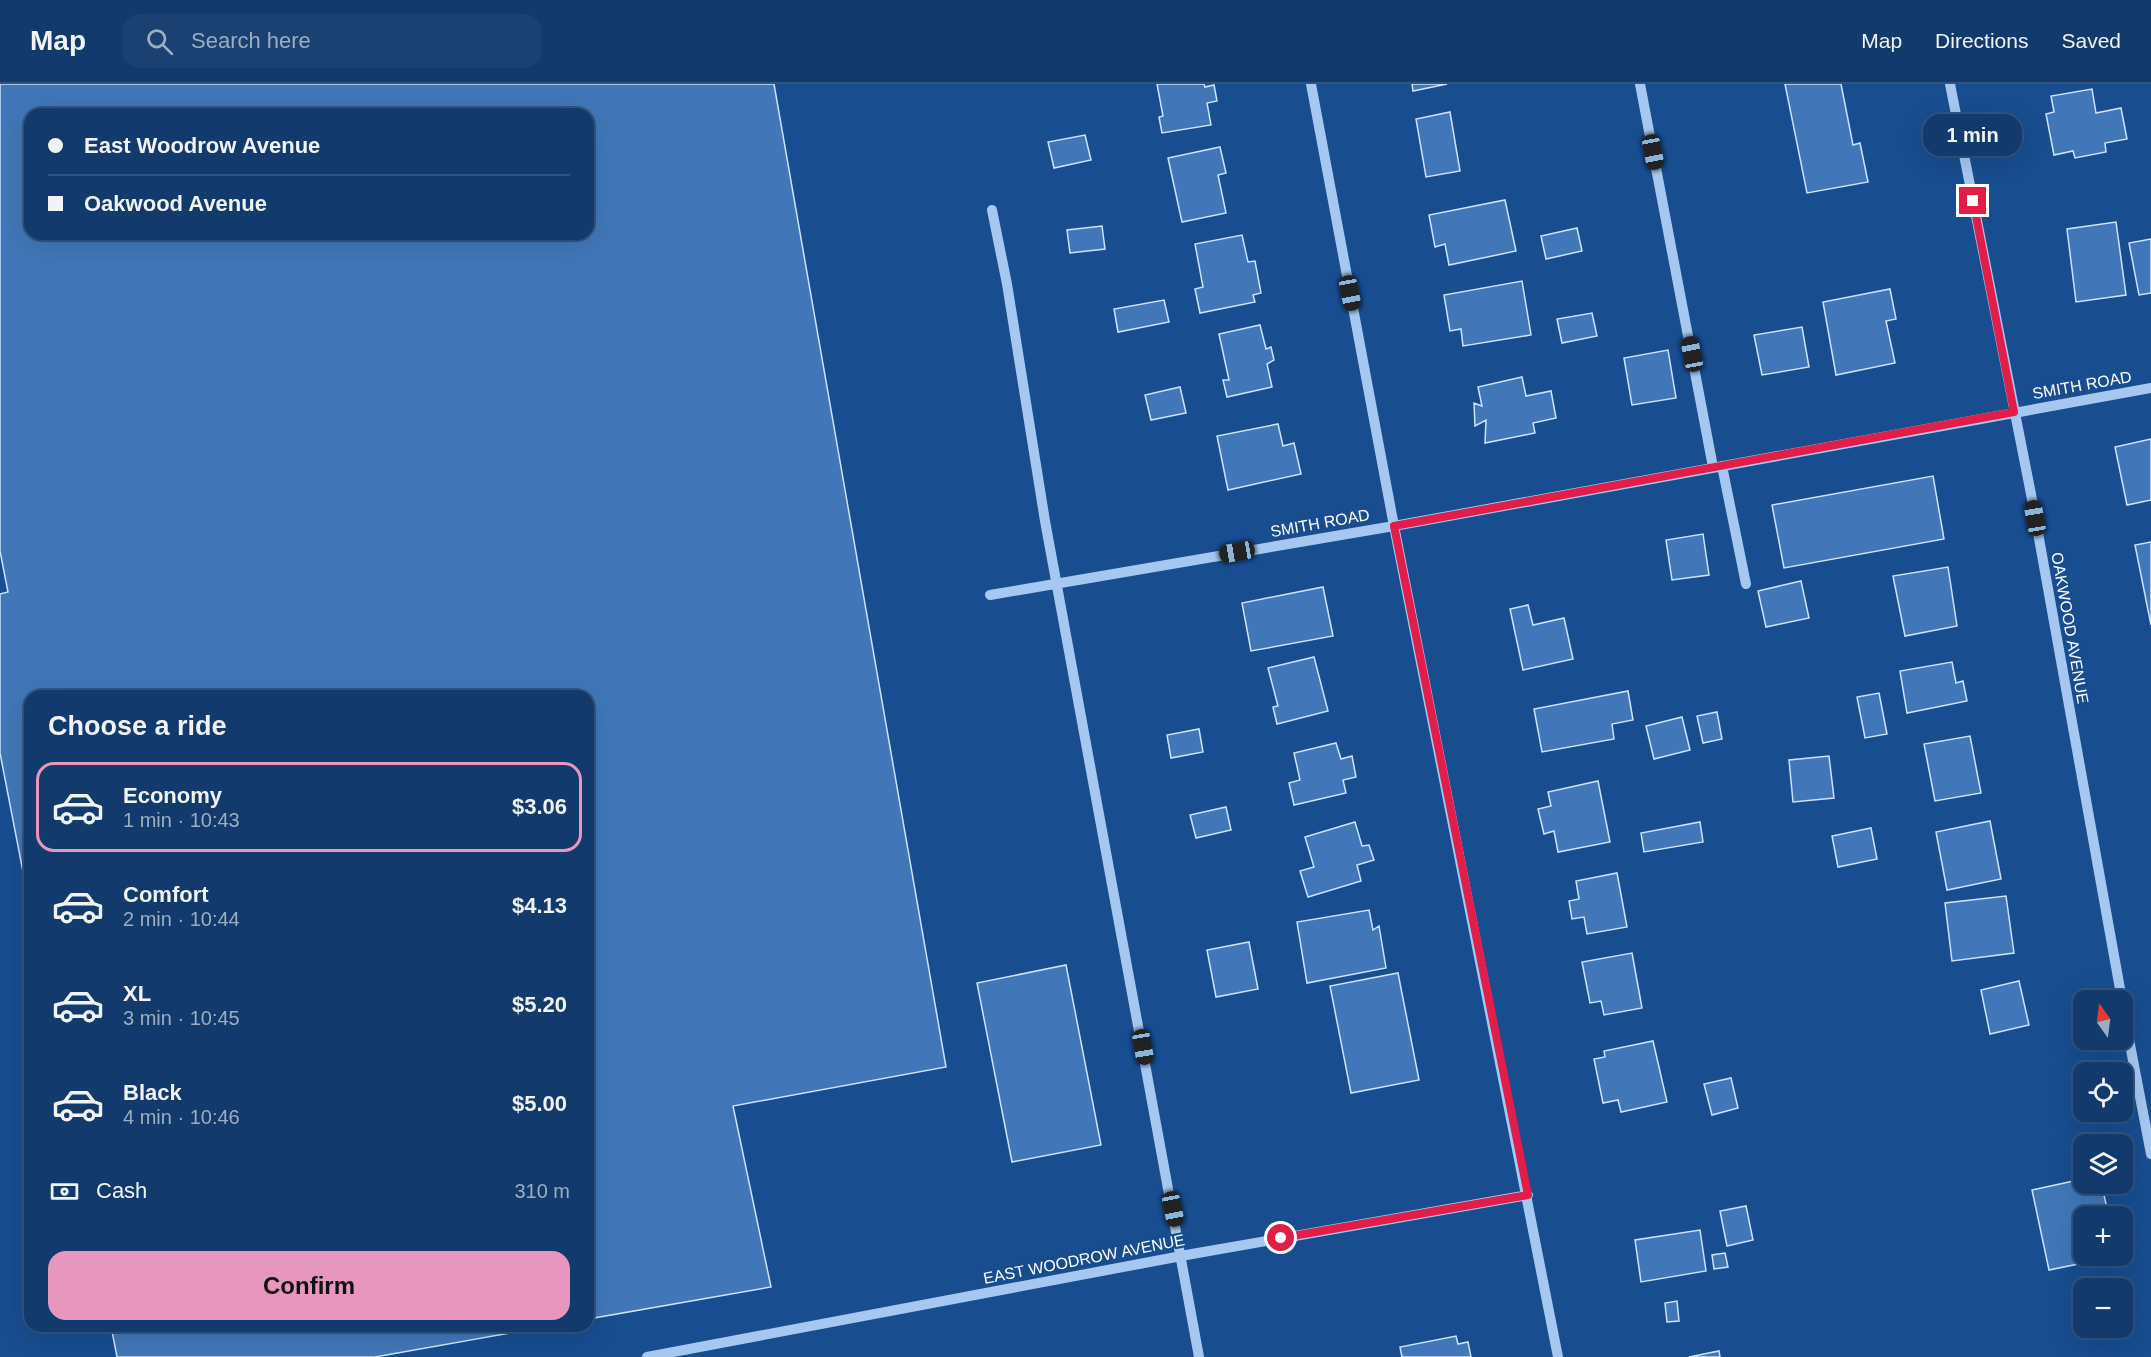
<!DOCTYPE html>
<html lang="en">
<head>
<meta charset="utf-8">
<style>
  :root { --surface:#123a6c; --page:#1b4172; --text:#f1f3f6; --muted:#9cadc2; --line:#31547f; --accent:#e797bd }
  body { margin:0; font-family:Helvetica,sans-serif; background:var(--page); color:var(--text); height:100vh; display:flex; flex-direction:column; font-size:22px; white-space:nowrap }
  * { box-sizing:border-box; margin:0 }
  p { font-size:20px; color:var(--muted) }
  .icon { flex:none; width:33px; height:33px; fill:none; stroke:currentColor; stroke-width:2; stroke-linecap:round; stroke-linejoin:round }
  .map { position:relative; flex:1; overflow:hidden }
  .panel { position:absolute; left:24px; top:606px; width:570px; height:642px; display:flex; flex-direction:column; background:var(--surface); border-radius:18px; box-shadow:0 6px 24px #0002,0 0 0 2px var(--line) }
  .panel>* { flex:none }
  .guide { position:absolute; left:24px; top:24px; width:570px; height:132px; border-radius:18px; box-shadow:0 6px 24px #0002,0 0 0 2px var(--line); display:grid; align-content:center; height:132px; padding:0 24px; background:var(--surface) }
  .needle { width:39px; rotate:346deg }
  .buttons { position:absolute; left:2073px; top:906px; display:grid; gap:12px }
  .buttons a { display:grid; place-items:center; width:60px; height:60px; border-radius:12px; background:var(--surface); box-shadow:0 6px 24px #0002,0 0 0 2px var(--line); font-size:30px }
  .end { position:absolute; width:27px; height:27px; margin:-14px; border:8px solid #e11d48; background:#fff; box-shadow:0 0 0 3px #fff }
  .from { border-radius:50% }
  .bubble { position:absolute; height:42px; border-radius:18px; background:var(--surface); box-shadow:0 6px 24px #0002,0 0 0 2px var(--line); font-size:20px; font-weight:600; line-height:42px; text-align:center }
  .car { position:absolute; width:18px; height:36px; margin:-18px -9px; border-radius:8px; box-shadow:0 0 4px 2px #0007; background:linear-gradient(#222 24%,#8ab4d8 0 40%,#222 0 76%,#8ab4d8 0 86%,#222 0) }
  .guide b { display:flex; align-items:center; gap:21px; height:57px; font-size:22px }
  .guide b+b { border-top:2px solid var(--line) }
  .guide i { width:15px; height:15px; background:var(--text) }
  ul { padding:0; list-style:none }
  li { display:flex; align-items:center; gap:18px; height:90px; margin:0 12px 9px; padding:0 12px; border:3px solid transparent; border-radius:18px }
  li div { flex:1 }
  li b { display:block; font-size:22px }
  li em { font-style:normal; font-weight:600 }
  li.active { border-color:var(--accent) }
  li>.icon { width:54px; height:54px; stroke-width:1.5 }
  h2 { padding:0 24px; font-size:27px; line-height:72px }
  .pay { display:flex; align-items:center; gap:15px; height:66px; padding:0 24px; font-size:22px }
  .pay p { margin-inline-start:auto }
  .cta { display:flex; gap:12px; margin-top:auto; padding:12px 24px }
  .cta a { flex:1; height:69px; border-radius:18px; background:var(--accent); color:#111; font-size:24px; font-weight:600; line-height:69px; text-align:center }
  header { display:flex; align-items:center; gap:36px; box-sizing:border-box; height:84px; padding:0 30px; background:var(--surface); border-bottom:2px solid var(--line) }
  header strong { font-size:28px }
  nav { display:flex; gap:33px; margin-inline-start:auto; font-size:21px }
  .search { width:420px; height:54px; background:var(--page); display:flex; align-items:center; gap:15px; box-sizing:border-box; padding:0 21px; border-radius:18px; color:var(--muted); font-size:22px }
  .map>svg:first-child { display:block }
  .building { fill:#4177b8; stroke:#cde2fb; stroke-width:1.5; fill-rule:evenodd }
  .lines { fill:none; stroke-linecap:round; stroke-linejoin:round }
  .minor { stroke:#a6c7ef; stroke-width:10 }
  .route { stroke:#e11d48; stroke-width:8 }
  .labels { text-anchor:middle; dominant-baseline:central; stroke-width:4.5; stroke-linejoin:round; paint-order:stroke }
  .street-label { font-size:16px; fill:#fff; stroke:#184d90 }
</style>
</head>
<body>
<header>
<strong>Map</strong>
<div class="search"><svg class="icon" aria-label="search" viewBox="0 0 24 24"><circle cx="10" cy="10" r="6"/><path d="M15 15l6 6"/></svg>Search here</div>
<nav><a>Map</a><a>Directions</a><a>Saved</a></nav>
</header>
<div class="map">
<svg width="2151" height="1273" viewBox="0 0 2151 1273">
  <rect width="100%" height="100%" fill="#184d90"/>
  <path class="building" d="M 0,0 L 774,0 L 946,983 L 733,1022 L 771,1203 L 588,1235 L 588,612 L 30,612 L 30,824 L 0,669 L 0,510 L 8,508 L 0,467 ZM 30,30 L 588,30 L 588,150 L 30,150 Z
    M 1157,0 L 1204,0 L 1205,3 L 1214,1 L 1217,17 L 1207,19 L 1211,41 L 1162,49 L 1159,33 L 1163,32 Z
    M 1412,0 L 1447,0 L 1413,7 Z
    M 1785,0 L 1841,0 L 1853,61 L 1860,59 L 1868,98 L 1807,109 Z
    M 2092,5 L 2096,29 L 2121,24 L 2127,55 L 2105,59 L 2106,68 L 2075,74 L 2073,67 L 2054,71 L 2046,30 L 2054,28 L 2051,12 Z
    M 1450,28 L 1460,87 L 1426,93 L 1416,35 Z
    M 1085,51 L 1091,76 L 1054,84 L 1048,58 Z
    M 1220,63 L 1226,89 L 1218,91 L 1226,129 L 1182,138 L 1168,74 Z
    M 1505,116 L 1516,167 L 1449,181 L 1445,160 L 1435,163 L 1429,131 Z
    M 2116,138 L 2126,211 L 2076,218 L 2067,145 Z
    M 1102,142 L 1105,165 L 1070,169 L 1067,146 Z
    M 1577,144 L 1582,167 L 1546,175 L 1541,152 Z
    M 1242,151 L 1248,178 L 1255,177 L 1261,209 L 1253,211 L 1255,218 L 1200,229 L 1195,205 L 1203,203 L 1195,160 Z
    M 2151,155 L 2151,209 L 2139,211 L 2129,159 Z
    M 1522,197 L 1531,251 L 1463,262 L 1461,245 L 1450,247 L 1444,211 Z
    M 1890,205 L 1896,235 L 1886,237 L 1895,279 L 1836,291 L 1823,218 Z
    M 1164,216 L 1169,238 L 1118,248 L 1114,225 Z
    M 1592,229 L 1597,252 L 1562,259 L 1557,235 Z
    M 1260,241 L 1266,265 L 1271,263 L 1274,276 L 1267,280 L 1272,303 L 1227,313 L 1223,296 L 1229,296 L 1219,250 Z
    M 1802,243 L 1809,283 L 1762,291 L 1754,251 Z
    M 1668,266 L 1676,314 L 1632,321 L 1624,274 Z
    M 1522,293 L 1526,312 L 1551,307 L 1556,334 L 1533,339 L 1535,349 L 1485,359 L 1486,336 L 1475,342 L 1474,319 L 1482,322 L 1478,303 Z
    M 1180,303 L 1186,329 L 1151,336 L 1145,311 Z
    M 1278,340 L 1283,362 L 1294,359 L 1301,390 L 1228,406 L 1217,352 Z
    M 2151,355 L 2151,416 L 2127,421 L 2115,363 Z
    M 1933,392 L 1944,455 L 1784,484 L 1772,421 Z
    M 1703,450 L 1709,491 L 1672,496 L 1666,456 Z
    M 2151,458 L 2151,541 L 2135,461 Z
    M 1948,483 L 1957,542 L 1905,552 L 1893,492 Z
    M 1801,497 L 1809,534 L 1766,543 L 1758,507 Z
    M 1323,503 L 1333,552 L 1251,567 L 1242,519 Z
    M 1528,521 L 1533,541 L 1564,534 L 1573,575 L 1523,586 L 1510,525 Z
    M 1314,573 L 1328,627 L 1277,640 L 1273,623 L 1278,622 L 1268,584 Z
    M 1952,578 L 1956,599 L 1963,597 L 1967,617 L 1907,629 L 1900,587 Z
    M 1628,607 L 1633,636 L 1612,640 L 1614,655 L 1542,668 L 1534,625 Z
    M 1879,609 L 1887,650 L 1865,654 L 1857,613 Z
    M 1717,628 L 1722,655 L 1703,659 L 1697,632 Z
    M 1682,633 L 1690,666 L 1654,675 L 1646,642 Z
    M 1199,645 L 1203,668 L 1171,674 L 1167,651 Z
    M 1970,652 L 1981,709 L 1935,717 L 1924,660 Z
    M 1336,659 L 1341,675 L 1352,672 L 1356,693 L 1343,696 L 1346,709 L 1294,721 L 1289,699 L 1300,696 L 1294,669 Z
    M 1829,672 L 1834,714 L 1793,718 L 1789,676 Z
    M 1598,697 L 1610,758 L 1558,768 L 1554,747 L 1544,750 L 1538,725 L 1551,722 L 1548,708 Z
    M 1226,723 L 1231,746 L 1196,754 L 1190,731 Z
    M 1990,737 L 2001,795 L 1947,806 L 1936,748 Z
    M 1355,738 L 1362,762 L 1369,761 L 1374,776 L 1357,781 L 1361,797 L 1308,813 L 1300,787 L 1314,783 L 1305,753 Z
    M 1700,738 L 1703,758 L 1644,768 L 1641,749 Z
    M 1871,744 L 1877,775 L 1838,783 L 1832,752 Z
    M 1617,789 L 1627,843 L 1587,850 L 1584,833 L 1572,835 L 1569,817 L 1579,815 L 1576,797 Z
    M 2006,812 L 2014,869 L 1952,877 L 1945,819 Z
    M 1369,826 L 1373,846 L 1379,842 L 1386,884 L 1307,899 L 1297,838 Z
    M 1249,858 L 1258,905 L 1216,913 L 1207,866 Z
    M 1632,869 L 1642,924 L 1604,931 L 1601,917 L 1590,919 L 1582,878 Z
    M 1066,881 L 1101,1061 L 1012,1078 L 977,899 Z
    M 1398,889 L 1419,996 L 1351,1009 L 1330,902 Z
    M 2019,897 L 2029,941 L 1990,950 L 1981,906 Z
    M 1653,957 L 1667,1018 L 1621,1028 L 1618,1016 L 1603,1019 L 1594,975 L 1605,973 L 1604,967 Z
    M 1731,994 L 1738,1024 L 1712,1031 L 1704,1000 Z
    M 2083,1095 L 2086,1106 L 2102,1103 L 2109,1132 L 2084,1132 L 2084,1172 L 2117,1172 L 2049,1186 L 2032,1106 Z
    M 1746,1122 L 1753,1156 L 1727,1162 L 1720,1127 Z
    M 1700,1146 L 1706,1187 L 1641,1198 L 1635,1156 Z
    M 1725,1169 L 1728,1183 L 1714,1185 L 1712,1171 Z
    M 1677,1217 L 1679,1237 L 1667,1238 L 1665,1219 Z
    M 111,1242 L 550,1242 L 375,1273 L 117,1273 Z
    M 1456,1252 L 1458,1260 L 1468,1258 L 1471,1273 L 1402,1273 L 1400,1263 Z
    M 1719,1267 L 1720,1273 L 1689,1273 Z"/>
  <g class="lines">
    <path class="minor" d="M 1311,0 L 1394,442 L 1558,1273
      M 1640,0 L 1713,383
      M 1950,0 L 2031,410 L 2122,916
      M 992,126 L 1007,200 L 1045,437 L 1199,1273
      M 1722,382 L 1746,500
      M 990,511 L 1394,442 L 2151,304
      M 2122,919 L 2151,1070
      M 647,1273 L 1192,1170 L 1528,1111"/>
  </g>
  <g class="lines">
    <path class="route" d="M 1281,1154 L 1528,1111 L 1394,442 L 2014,328 L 1973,117"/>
  </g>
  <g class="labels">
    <g class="street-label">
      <text transform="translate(2082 301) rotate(-10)">SMITH ROAD</text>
      <text transform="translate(1320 439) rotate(-10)">SMITH ROAD</text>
      <text transform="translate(2070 544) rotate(80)">OAKWOOD AVENUE</text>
      <text transform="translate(1084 1175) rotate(-11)">EAST WOODROW AVENUE</text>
    </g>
  </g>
</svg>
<div class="buttons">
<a><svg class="needle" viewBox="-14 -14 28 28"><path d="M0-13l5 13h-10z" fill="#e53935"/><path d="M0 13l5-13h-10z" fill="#9cadc2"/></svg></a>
<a><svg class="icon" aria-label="locate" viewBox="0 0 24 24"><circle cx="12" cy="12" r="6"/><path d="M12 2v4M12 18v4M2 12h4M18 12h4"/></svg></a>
<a><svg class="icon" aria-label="layers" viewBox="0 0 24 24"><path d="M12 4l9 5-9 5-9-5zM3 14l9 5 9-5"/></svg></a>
<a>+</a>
<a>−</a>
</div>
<i class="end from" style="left:1281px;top:1154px"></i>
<i class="end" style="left:1973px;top:117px"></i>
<div class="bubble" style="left:1923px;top:30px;width:99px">1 min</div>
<i class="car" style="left:1653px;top:68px;rotate:169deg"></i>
<i class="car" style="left:1350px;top:209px;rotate:169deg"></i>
<i class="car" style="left:1692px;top:270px;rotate:349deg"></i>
<i class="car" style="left:2035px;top:434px;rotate:350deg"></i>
<i class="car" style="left:1237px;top:468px;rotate:260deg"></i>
<i class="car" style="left:1143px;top:963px;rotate:170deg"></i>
<i class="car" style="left:1173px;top:1125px;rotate:169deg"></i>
<div class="guide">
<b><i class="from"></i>East Woodrow Avenue</b>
<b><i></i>Oakwood Avenue</b>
</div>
<section class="panel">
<h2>Choose a ride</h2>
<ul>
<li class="active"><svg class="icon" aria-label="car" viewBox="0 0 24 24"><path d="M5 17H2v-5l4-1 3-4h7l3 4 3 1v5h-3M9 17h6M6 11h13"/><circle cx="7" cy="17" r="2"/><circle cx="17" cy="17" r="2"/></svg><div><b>Economy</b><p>1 min · 10:43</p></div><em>$3.06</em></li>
<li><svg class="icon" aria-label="car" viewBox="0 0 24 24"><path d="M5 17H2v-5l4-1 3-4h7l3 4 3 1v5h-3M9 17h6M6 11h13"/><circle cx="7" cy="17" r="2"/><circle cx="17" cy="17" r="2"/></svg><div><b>Comfort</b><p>2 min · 10:44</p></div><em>$4.13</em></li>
<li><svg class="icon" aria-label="car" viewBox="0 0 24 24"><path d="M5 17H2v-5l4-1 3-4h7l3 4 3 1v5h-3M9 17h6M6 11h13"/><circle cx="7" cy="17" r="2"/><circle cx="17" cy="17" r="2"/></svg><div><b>XL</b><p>3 min · 10:45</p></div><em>$5.20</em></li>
<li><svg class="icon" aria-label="car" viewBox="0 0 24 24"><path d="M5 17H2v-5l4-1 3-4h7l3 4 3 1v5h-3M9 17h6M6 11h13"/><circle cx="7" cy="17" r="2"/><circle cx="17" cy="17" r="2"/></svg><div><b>Black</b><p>4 min · 10:46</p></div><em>$5.00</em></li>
</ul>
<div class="pay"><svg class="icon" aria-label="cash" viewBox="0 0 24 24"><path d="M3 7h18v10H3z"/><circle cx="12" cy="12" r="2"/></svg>Cash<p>310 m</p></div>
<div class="cta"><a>Confirm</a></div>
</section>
</div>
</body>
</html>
